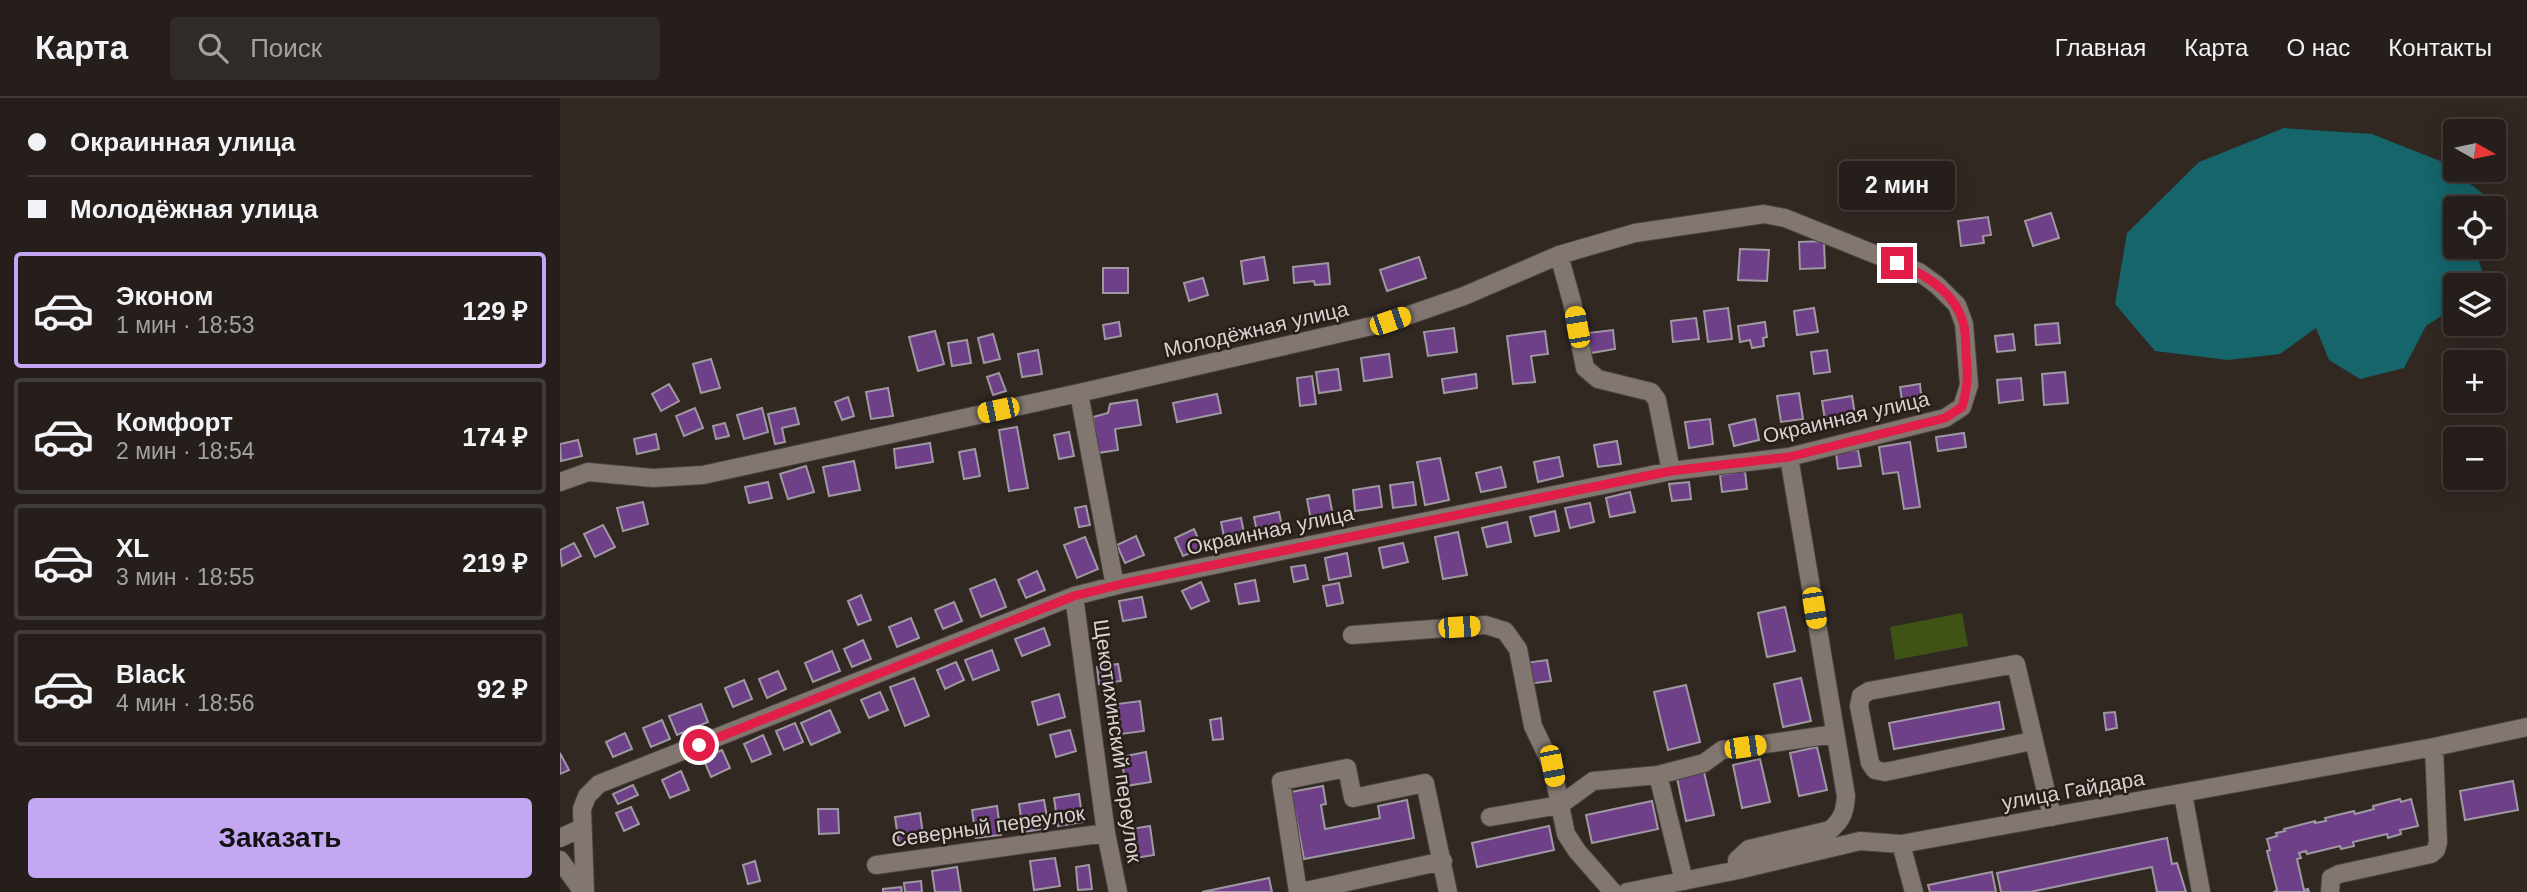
<!DOCTYPE html>
<html lang="ru">
<head>
<meta charset="utf-8">
<style>
  :root { --surface:#251e1a; --page:#312b27; --text:#f1f3f6; --muted:#a3a2a2; --line:#423c39; --accent:#c3a7f2 }
  body { margin:0; font-family:Helvetica,sans-serif; background:var(--page); color:var(--text); height:100vh; display:flex; flex-direction:column; font-size:26px; white-space:nowrap }
  * { box-sizing:border-box; margin:0 }
  p { font-size:23px; color:var(--muted) }
  .icon { flex:none; width:38px; height:38px; fill:none; stroke:currentColor; stroke-width:2; stroke-linecap:round; stroke-linejoin:round }
  .map { position:relative; flex:1; overflow:hidden }
  .side { display:flex; flex-direction:column; background:var(--surface); width:560px }
  .side>* { flex:none }
  .banner { display:grid; align-content:center; height:154px; padding:0 28px; background:var(--surface) }
  .needle { width:46px; rotate:99deg }
  .buttons { position:absolute; left:1883px; top:21px; display:grid; gap:14px }
  .buttons a { display:grid; place-items:center; width:63px; height:63px; border-radius:7px; background:var(--surface); box-shadow:0 4px 18px #0003,0 0 0 2px var(--line); font-size:35px }
  .end { position:absolute; width:32px; height:32px; margin:-16px; border:9px solid #e11d48; background:#fff; box-shadow:0 0 0 4px #fff }
  .from { border-radius:50% }
  .bubble { position:absolute; height:49px; border-radius:7px; background:var(--surface); box-shadow:0 4px 18px #0003,0 0 0 2px var(--line); font-size:23px; font-weight:700; line-height:49px; text-align:center }
  .car { position:absolute; width:21px; height:42px; margin:-21px -10px; border-radius:9px; box-shadow:0 0 5px 2px #0007; background:linear-gradient(#f5c518 24%,#345 0 40%,#f5c518 0 76%,#345 0 86%,#f5c518 0) }
  .banner b { display:flex; align-items:center; gap:24px; height:66px; font-size:26px }
  .banner b+b { border-top:2px solid var(--line) }
  .banner i { width:18px; height:18px; background:var(--text) }
  ul { padding:0; list-style:none }
  li { display:flex; align-items:center; gap:21px; height:116px; margin:0 14px 10px; padding:0 14px; border:4px solid var(--line); border-radius:7px }
  li div { flex:1 }
  li b { display:block; font-size:26px }
  li em { font-style:normal; font-weight:700 }
  li.selected { border-color:var(--accent) }
  li>.icon { width:63px; height:63px; stroke-width:1.5 }
  .button { display:flex; gap:14px; margin-top:auto; padding:14px 28px }
  .button a { flex:1; height:80px; border-radius:7px; background:var(--accent); color:#111; font-size:28px; font-weight:700; line-height:80px; text-align:center }
  header { display:flex; align-items:center; gap:42px; box-sizing:border-box; height:98px; padding:0 35px; background:var(--surface); border-bottom:2px solid var(--line) }
  header strong { font-size:33px }
  nav { display:flex; gap:38px; margin-inline-start:auto; font-size:24px }
  .search { width:490px; height:63px; background:var(--page); display:flex; align-items:center; gap:18px; box-sizing:border-box; padding:0 24px; border-radius:7px; color:var(--muted); font-size:26px }
  main { display:flex; flex:1; min-height:0 }
  .map>svg:first-child { display:block }
  .green { fill:#3f5414 }
  .water { fill:#15656b }
  .building { fill:#6e4087; stroke:#9f98a3; stroke-width:2 }
  .lines { fill:none; stroke-linecap:round; stroke-linejoin:round }
  .minor-casing { stroke:#4b423f; stroke-width:20 }
  .minor { stroke:#827770; stroke-width:18 }
  .route { stroke:#e11d48; stroke-width:9 }
  .labels { text-anchor:middle; dominant-baseline:central; stroke-width:5; stroke-linejoin:round; paint-order:stroke }
  .street-label { font-size:21px; fill:#d9d2cf; stroke:#271e19 }
</style>
</head>
<body>
<header>
<strong>Карта</strong>
<div class="search"><svg class="icon" aria-label="search" viewBox="0 0 24 24"><circle cx="10" cy="10" r="6"/><path d="M15 15l6 6"/></svg>Поиск</div>
<nav><a>Главная</a><a>Карта</a><a>О нас</a><a>Контакты</a></nav>
</header>
<main>
<section class="side">
<div class="banner">
<b><i class="from"></i>Окраинная улица</b>
<b><i></i>Молодёжная улица</b>
</div>
<ul>
<li class="selected"><svg class="icon" aria-label="car" viewBox="0 0 24 24"><path d="M5 17H2v-5l4-1 3-4h7l3 4 3 1v5h-3M9 17h6M6 11h13"/><circle cx="7" cy="17" r="2"/><circle cx="17" cy="17" r="2"/></svg><div><b>Эконом</b><p>1 мин · 18:53</p></div><em>129 ₽</em></li>
<li><svg class="icon" aria-label="car" viewBox="0 0 24 24"><path d="M5 17H2v-5l4-1 3-4h7l3 4 3 1v5h-3M9 17h6M6 11h13"/><circle cx="7" cy="17" r="2"/><circle cx="17" cy="17" r="2"/></svg><div><b>Комфорт</b><p>2 мин · 18:54</p></div><em>174 ₽</em></li>
<li><svg class="icon" aria-label="car" viewBox="0 0 24 24"><path d="M5 17H2v-5l4-1 3-4h7l3 4 3 1v5h-3M9 17h6M6 11h13"/><circle cx="7" cy="17" r="2"/><circle cx="17" cy="17" r="2"/></svg><div><b>XL</b><p>3 мин · 18:55</p></div><em>219 ₽</em></li>
<li><svg class="icon" aria-label="car" viewBox="0 0 24 24"><path d="M5 17H2v-5l4-1 3-4h7l3 4 3 1v5h-3M9 17h6M6 11h13"/><circle cx="7" cy="17" r="2"/><circle cx="17" cy="17" r="2"/></svg><div><b>Black</b><p>4 мин · 18:56</p></div><em>92 ₽</em></li>
</ul>
<div class="button"><a>Заказать</a></div>
</section>
<div class="map">
<svg width="1967" height="794" viewBox="0 0 1967 794">
  <rect width="100%" height="100%" fill="#312822"/>
  <path class="green" d="M 1402,515 L 1408,548 L 1335,562 L 1330,529 Z"/>
  <path class="water" d="M 1724,30 L 1812,36 L 1880,63 L 1922,95 L 1921,110 L 1895,110 L 1895,149 L 1916,149 L 1916,155 L 1927,187 L 1895,187 L 1895,209 L 1866,228 L 1844,270 L 1800,281 L 1769,262 L 1756,230 L 1720,256 L 1668,262 L 1595,253 L 1555,206 L 1567,135 L 1639,64 Z"/>
  <path class="building" d="M 1491,115 L 1499,140 L 1473,148 L 1465,123 Z
    M 1428,119 L 1431,137 L 1423,138 L 1424,145 L 1401,148 L 1398,123 Z
    M 1264,143 L 1265,170 L 1240,171 L 1239,144 Z
    M 1180,151 L 1209,152 L 1207,183 L 1178,182 Z
    M 704,159 L 708,182 L 684,186 L 681,163 Z
    M 859,159 L 866,180 L 827,193 L 820,172 Z
    M 768,165 L 770,186 L 755,187 L 754,183 L 734,185 L 733,169 Z
    M 543,170 L 568,170 L 568,195 L 543,195 Z
    M 643,180 L 648,197 L 629,203 L 624,185 Z
    M 1168,210 L 1172,241 L 1148,244 L 1144,213 Z
    M 1254,210 L 1258,234 L 1237,237 L 1234,213 Z
    M 1136,220 L 1139,241 L 1113,244 L 1111,223 Z
    M 559,224 L 561,238 L 545,241 L 543,227 Z
    M 1205,224 L 1207,239 L 1203,240 L 1204,248 L 1192,250 L 1190,242 L 1180,244 L 1178,228 Z
    M 1498,225 L 1500,245 L 1476,247 L 1475,227 Z
    M 894,230 L 897,254 L 868,258 L 864,234 Z
    M 1053,232 L 1055,251 L 1031,255 L 1028,235 Z
    M 375,233 L 384,266 L 358,273 L 349,239 Z
    M 985,233 L 988,256 L 971,258 L 975,284 L 953,286 L 947,238 Z
    M 433,236 L 440,261 L 424,265 L 418,240 Z
    M 1453,236 L 1455,252 L 1437,254 L 1435,238 Z
    M 407,242 L 411,265 L 392,268 L 388,245 Z
    M 478,252 L 482,276 L 462,279 L 458,256 Z
    M 1267,252 L 1270,274 L 1254,276 L 1251,254 Z
    M 829,256 L 832,279 L 804,283 L 801,260 Z
    M 151,261 L 160,290 L 141,295 L 133,266 Z
    M 778,271 L 781,292 L 759,295 L 756,274 Z
    M 1505,274 L 1508,305 L 1484,307 L 1482,276 Z
    M 439,275 L 446,293 L 433,297 L 427,279 Z
    M 916,276 L 917,290 L 884,295 L 882,281 Z
    M 752,278 L 756,306 L 740,308 L 737,280 Z
    M 1461,280 L 1463,302 L 1439,305 L 1437,282 Z
    M 109,286 L 119,303 L 101,313 L 92,296 Z
    M 1360,286 L 1362,306 L 1343,309 L 1340,289 Z
    M 328,290 L 333,318 L 311,321 L 306,294 Z
    M 1239,295 L 1243,321 L 1221,324 L 1217,298 Z
    M 657,296 L 661,315 L 617,324 L 613,305 Z
    M 1292,298 L 1296,323 L 1266,328 L 1262,303 Z
    M 288,299 L 294,318 L 282,322 L 275,304 Z
    M 577,302 L 581,327 L 555,331 L 558,352 L 538,355 L 533,319 L 548,315 L 550,306 Z
    M 135,310 L 143,330 L 124,338 L 116,318 Z
    M 202,310 L 208,334 L 184,341 L 177,317 Z
    M 235,310 L 239,326 L 222,330 L 225,344 L 215,346 L 208,316 Z
    M 1150,321 L 1153,346 L 1129,350 L 1125,324 Z
    M 1195,321 L 1199,342 L 1174,348 L 1169,327 Z
    M 165,325 L 169,338 L 156,341 L 153,328 Z
    M 457,329 L 468,390 L 449,393 L 439,332 Z
    M 509,334 L 514,358 L 499,361 L 494,337 Z
    M 1404,335 L 1406,349 L 1378,353 L 1376,339 Z
    M 96,336 L 99,351 L 77,356 L 74,341 Z
    M 18,342 L 22,358 L 1,363 L 0,346 Z
    M 1057,343 L 1061,366 L 1038,369 L 1034,347 Z
    M 1350,344 L 1360,409 L 1344,411 L 1338,374 L 1323,376 L 1319,349 Z
    M 370,345 L 373,364 L 336,370 L 334,351 Z
    M 415,351 L 420,378 L 404,381 L 399,354 Z
    M 1298,352 L 1301,368 L 1278,371 L 1276,355 Z
    M 999,359 L 1003,378 L 978,384 L 974,364 Z
    M 880,360 L 889,402 L 865,407 L 857,364 Z
    M 294,363 L 300,392 L 269,398 L 263,369 Z
    M 246,368 L 254,394 L 228,401 L 220,376 Z
    M 941,369 L 946,389 L 921,394 L 916,375 Z
    M 1185,373 L 1187,391 L 1162,394 L 1160,377 Z
    M 208,384 L 212,400 L 189,405 L 185,389 Z
    M 853,384 L 856,407 L 833,410 L 830,387 Z
    M 1129,384 L 1131,401 L 1112,403 L 1109,386 Z
    M 819,388 L 822,409 L 795,413 L 793,392 Z
    M 1070,394 L 1075,414 L 1050,419 L 1046,400 Z
    M 769,397 L 774,423 L 752,428 L 747,401 Z
    M 83,404 L 88,426 L 63,433 L 57,410 Z
    M 1030,405 L 1034,424 L 1010,430 L 1005,410 Z
    M 526,408 L 530,427 L 519,429 L 515,410 Z
    M 995,413 L 999,433 L 975,438 L 970,419 Z
    M 719,414 L 723,433 L 698,439 L 694,419 Z
    M 681,420 L 685,440 L 665,444 L 661,424 Z
    M 947,424 L 951,444 L 927,449 L 922,430 Z
    M 43,427 L 55,449 L 35,459 L 24,436 Z
    M 634,431 L 642,450 L 623,458 L 615,440 Z
    M 898,434 L 907,477 L 883,481 L 875,439 Z
    M 576,438 L 584,457 L 565,465 L 557,447 Z
    M 525,439 L 538,471 L 517,480 L 504,447 Z
    M 14,445 L 21,458 L 2,468 L 0,452 Z
    M 843,445 L 848,464 L 823,470 L 819,450 Z
    M 787,455 L 791,478 L 769,482 L 765,460 Z
    M 745,467 L 748,481 L 734,484 L 731,469 Z
    M 477,473 L 485,492 L 466,500 L 458,482 Z
    M 435,481 L 446,509 L 421,519 L 410,491 Z
    M 695,482 L 699,503 L 679,506 L 675,486 Z
    M 641,484 L 649,503 L 631,511 L 622,493 Z
    M 779,485 L 783,505 L 767,508 L 763,488 Z
    M 301,497 L 311,522 L 298,527 L 288,503 Z
    M 582,499 L 586,519 L 563,523 L 559,503 Z
    M 394,504 L 402,523 L 383,531 L 375,512 Z
    M 1225,509 L 1235,553 L 1207,559 L 1198,515 Z
    M 351,520 L 359,540 L 337,549 L 329,529 Z
    M 484,530 L 490,547 L 462,558 L 455,541 Z
    M 303,542 L 311,561 L 292,569 L 284,551 Z
    M 432,552 L 439,572 L 413,582 L 405,562 Z
    M 272,553 L 280,573 L 253,584 L 245,565 Z
    M 987,562 L 991,583 L 968,586 L 965,565 Z
    M 396,564 L 404,582 L 385,591 L 377,572 Z
    M 558,566 L 561,583 L 539,586 L 537,569 Z
    M 218,573 L 226,591 L 207,600 L 199,581 Z
    M 354,580 L 369,618 L 345,628 L 330,589 Z
    M 1241,580 L 1251,623 L 1223,629 L 1214,586 Z
    M 184,582 L 192,601 L 173,609 L 165,590 Z
    M 1126,587 L 1140,644 L 1108,652 L 1094,594 Z
    M 320,594 L 328,612 L 309,620 L 301,602 Z
    M 499,596 L 505,619 L 478,627 L 472,604 Z
    M 580,603 L 584,633 L 561,636 L 557,606 Z
    M 1439,604 L 1444,631 L 1334,651 L 1329,625 Z
    M 141,606 L 148,624 L 117,637 L 109,618 Z
    M 270,612 L 280,634 L 251,647 L 241,625 Z
    M 1555,614 L 1557,630 L 1546,632 L 1544,615 Z
    M 661,620 L 663,641 L 653,642 L 650,622 Z
    M 102,622 L 110,641 L 91,649 L 83,630 Z
    M 235,625 L 243,644 L 224,652 L 216,633 Z
    M 510,632 L 516,653 L 496,659 L 490,637 Z
    M 65,635 L 72,651 L 53,659 L 46,644 Z
    M 203,637 L 211,656 L 192,664 L 184,646 Z
    M 1257,649 L 1267,692 L 1239,698 L 1230,655 Z
    M 162,652 L 170,670 L 151,679 L 143,660 Z
    M 586,654 L 591,684 L 566,688 L 561,659 Z
    M 0,655 L 9,672 L 0,676 Z
    M 1200,661 L 1210,704 L 1182,710 L 1173,667 Z
    M 121,673 L 129,692 L 110,700 L 102,682 Z
    M 1144,674 L 1154,717 L 1126,723 L 1117,680 Z
    M 1953,683 L 1958,712 L 1905,722 L 1900,693 Z
    M 73,687 L 78,697 L 58,706 L 53,696 Z
    M 763,688 L 766,706 L 761,707 L 765,731 L 820,720 L 818,708 L 847,702 L 854,740 L 744,761 L 731,694 Z
    M 519,696 L 523,724 L 498,728 L 494,700 Z
    M 1840,701 L 1841,704 L 1851,701 L 1858,728 L 1840,732 L 1841,736 L 1828,740 L 1827,736 L 1793,744 L 1794,748 L 1781,751 L 1780,748 L 1747,756 L 1746,753 L 1739,755 L 1741,760 L 1737,761 L 1744,792 L 1748,791 L 1749,794 L 1714,794 L 1717,792 L 1707,753 L 1710,752 L 1707,741 L 1717,738 L 1716,735 L 1725,733 L 1724,731 L 1755,723 L 1755,725 L 1766,723 L 1765,720 L 1794,713 L 1795,716 L 1814,711 L 1813,708 Z
    M 484,702 L 489,730 L 463,734 L 459,706 Z
    M 1092,703 L 1098,731 L 1032,745 L 1026,717 Z
    M 437,708 L 441,737 L 416,740 L 412,712 Z
    M 71,709 L 79,726 L 64,733 L 56,715 Z
    M 258,711 L 278,711 L 279,735 L 259,736 Z
    M 360,715 L 364,744 L 339,747 L 335,719 Z
    M 590,728 L 594,757 L 569,761 L 565,732 Z
    M 989,728 L 994,752 L 917,769 L 912,745 Z
    M 1607,740 L 1612,766 L 1617,765 L 1626,794 L 1597,794 L 1592,769 L 1470,794 L 1441,794 L 1437,775 Z
    M 495,760 L 500,788 L 474,792 L 470,763 Z
    M 195,763 L 200,783 L 188,786 L 183,767 Z
    M 529,767 L 532,791 L 518,792 L 516,769 Z
    M 397,769 L 401,794 L 375,794 L 372,773 Z
    M 1432,774 L 1436,794 L 1370,794 L 1368,787 Z
    M 709,780 L 712,794 L 642,794 Z
    M 361,783 L 362,794 L 345,794 L 344,785 Z
    M 341,789 L 342,794 L 323,794 L 323,791 Z"/>
  <g class="lines">
    <g class="minor-casing">
      <path id="minor" d="M 999,157 L 1012,204 L 1025,270 L 1038,281 L 1091,294 L 1097,302 L 1111,373
        M 519,295 L 555,488
        M 0,384 L 28,374 L 93,380 L 143,377 L 519,295 L 829,224 L 904,198 L 999,157 L 1075,135 L 1204,116 L 1225,120 L 1359,174 L 1377,187 L 1397,207 L 1404,226 L 1409,287 L 1402,309 L 1385,320 L 1229,359 L 1111,373 L 566,485 L 514,498 L 39,686 L 27,698 L 22,711 L 25,794
        M 514,498 L 546,735 L 558,794
        M 792,537 L 926,527 L 945,533 L 958,551 L 973,628 L 992,668 L 1006,736 L 1017,753 L 1053,794
        M 1472,643 L 1325,674 L 1315,672 L 1310,665 L 1299,608 L 1301,598 L 1309,593 L 1456,566 L 1492,719
        M 1098,677 L 1124,783
        M 1623,696 L 1641,794
        M 930,719 L 1000,707 L 1033,683 L 1098,677 L 1144,665 L 1162,652 L 1275,636
        M 0,740 L 22,730
        M 1341,746 L 1354,794
        M 0,762 L 23,794
        M 316,767 L 546,735
        M 1178,772 L 1177,762 L 1189,751 L 1270,732 C 1282,722 1285,714 1286,698 L 1229,359
        M 738,794 L 721,683 L 787,670 L 793,700 L 865,685 L 888,794
        M 741,794 L 883,763
        M 1067,794 L 1178,772 L 1300,743 L 1341,746 L 1874,649 L 1967,629
        M 1770,794 L 1771,780 L 1779,776 L 1871,756 L 1876,752 L 1878,744 L 1874,649"/>
    </g>
    <use href="#minor" class="minor"/>
  </g>
  <g class="lines">
    <path class="route" d="M 139,647 L 514,498 L 566,485 L 1111,373 L 1229,359 L 1385,320 L 1402,309 C 1408,289 1408,277 1406,256 C 1406,246 1406,234 1403,224 C 1394,193 1365,176 1337,165"/>
  </g>
  <g class="labels">
    <g class="street-label">
      <text transform="translate(696 231) rotate(-13)">Молодёжная улица</text>
      <text transform="translate(1286 319) rotate(-13)">Окраинная улица</text>
      <text transform="translate(710 432) rotate(-12)">Окраинная улица</text>
      <text transform="translate(558 643) rotate(82)">Щекотихинский переулок</text>
      <text transform="translate(1513 692) rotate(-10)">улица Гайдара</text>
      <text transform="translate(428 728) rotate(-8)">Северный переулок</text>
    </g>
  </g>
</svg>
<div class="buttons">
<a><svg class="needle" viewBox="-14 -14 28 28"><path d="M0-13l5 13h-10z" fill="#e53935"/><path d="M0 13l5-13h-10z" fill="#a3a2a2"/></svg></a>
<a><svg class="icon" aria-label="locate" viewBox="0 0 24 24"><circle cx="12" cy="12" r="6"/><path d="M12 2v4M12 18v4M2 12h4M18 12h4"/></svg></a>
<a><svg class="icon" aria-label="layers" viewBox="0 0 24 24"><path d="M12 4l9 5-9 5-9-5zM3 14l9 5 9-5"/></svg></a>
<a>+</a>
<a>−</a>
</div>
<i class="end from" style="left:139px;top:647px"></i>
<i class="end" style="left:1337px;top:165px"></i>
<div class="bubble" style="left:1279px;top:63px;width:116px">2 мин</div>
<i class="car" style="left:830px;top:223px;rotate:71deg"></i>
<i class="car" style="left:1017px;top:229px;rotate:350deg"></i>
<i class="car" style="left:438px;top:312px;rotate:258deg"></i>
<i class="car" style="left:1254px;top:510px;rotate:171deg"></i>
<i class="car" style="left:899px;top:529px;rotate:86deg"></i>
<i class="car" style="left:1185px;top:649px;rotate:82deg"></i>
<i class="car" style="left:992px;top:668px;rotate:169deg"></i>
</div>
</main>
</body>
</html>
